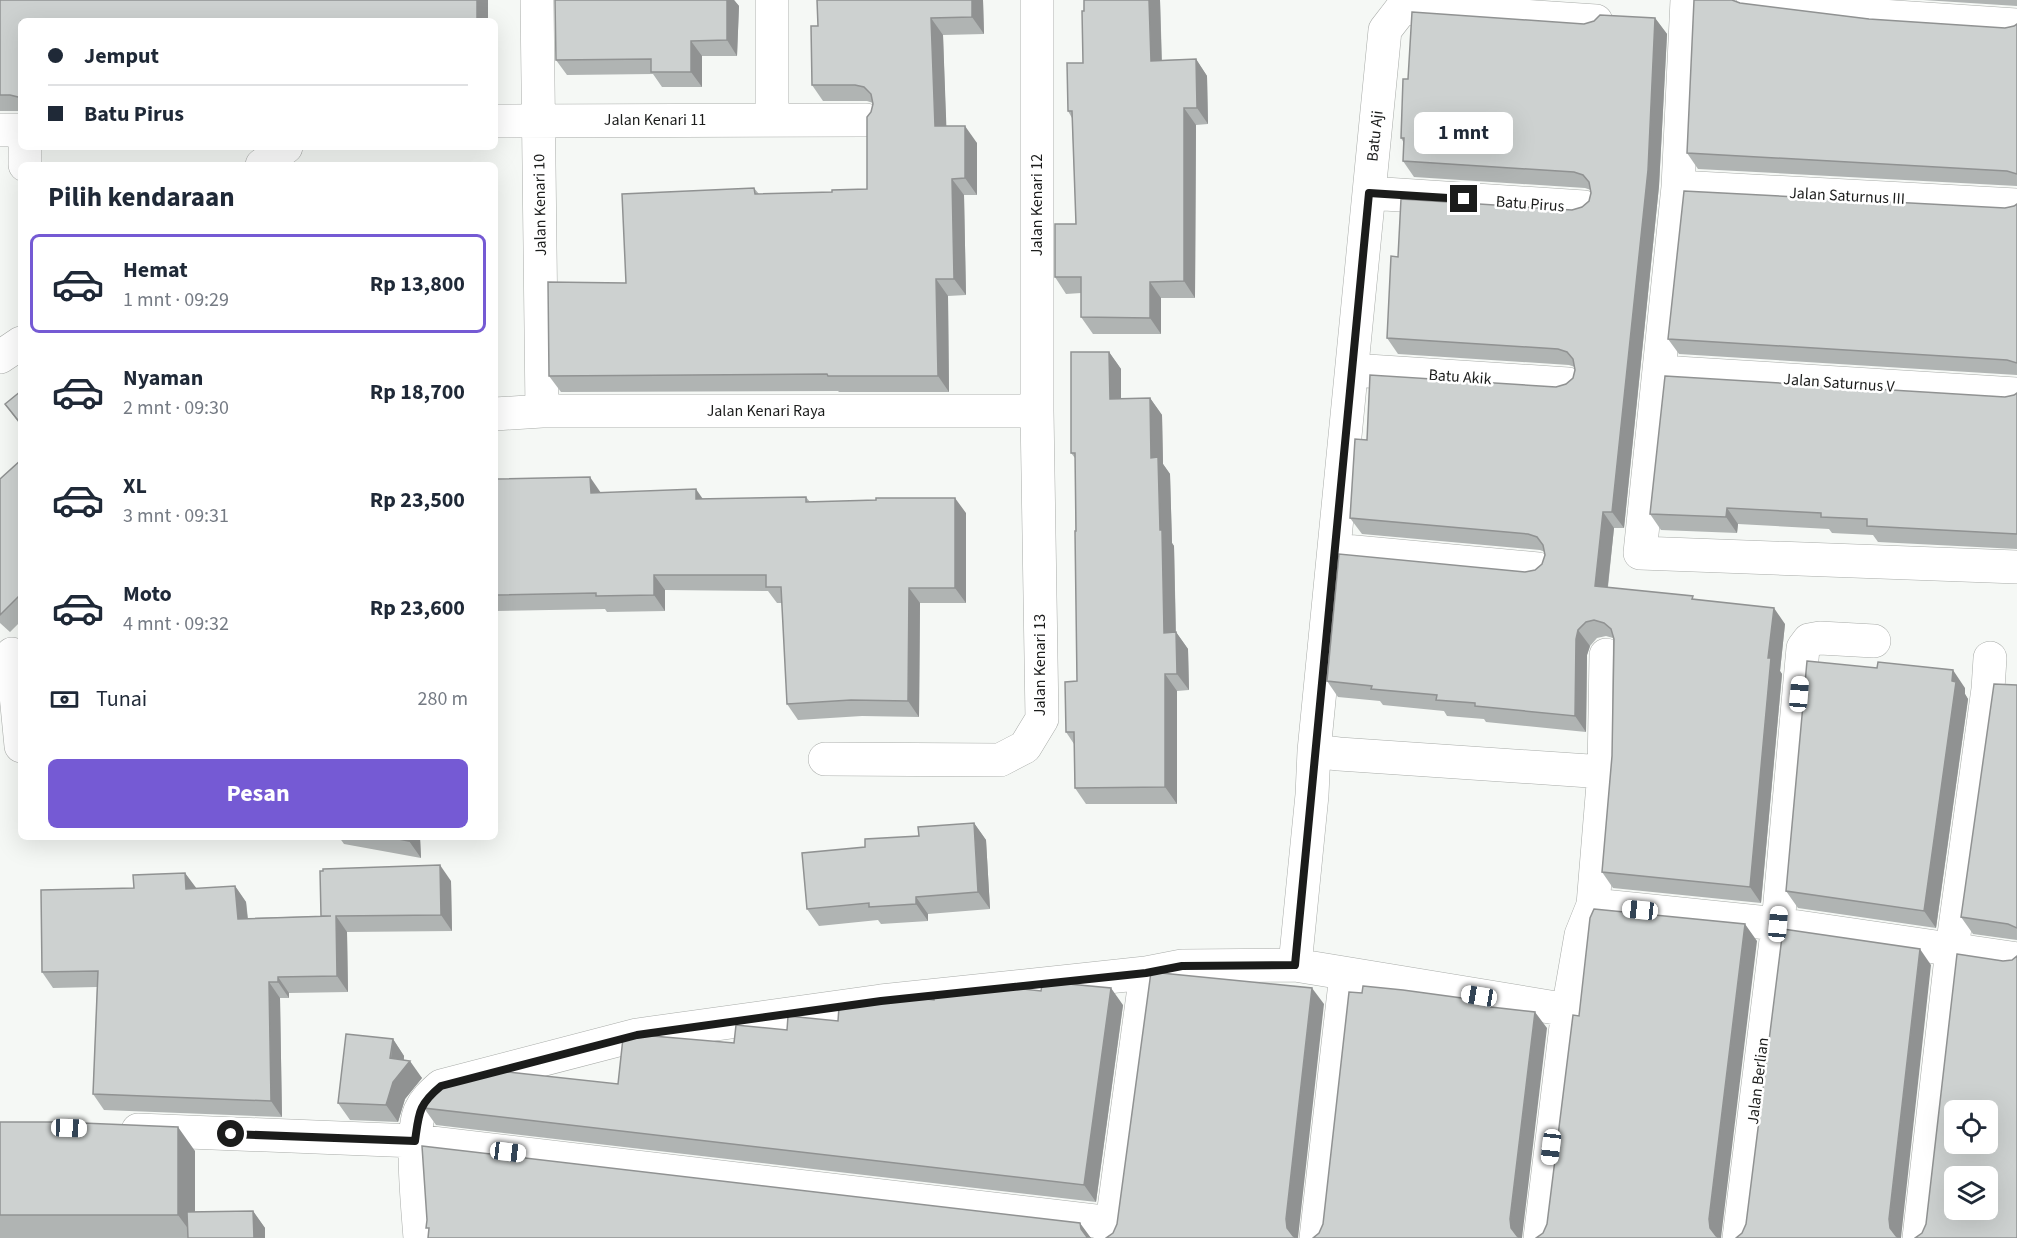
<!DOCTYPE html>
<html lang="id">
<head>
<meta charset="utf-8">
<style>
  :root { --surface:#fff; --page:#f2f2f3; --text:#1f2937; --muted:#747a83; --line:#e0e1e3; --accent:#755ad4 }
  body { margin:0; font-family:"Source Sans 3",sans-serif; background:var(--page); color:var(--text); height:100vh; display:flex; flex-direction:column; font-size:22px; white-space:nowrap }
  * { box-sizing:border-box; margin:0 }
  p { font-size:20px; color:var(--muted) }
  .icon { flex:none; width:33px; height:33px; fill:none; stroke:currentColor; stroke-width:2; stroke-linecap:round; stroke-linejoin:round }
  .map { position:relative; flex:1; overflow:hidden }
  .side { position:absolute; left:18px; top:162px; width:480px; height:678px; display:flex; flex-direction:column; background:var(--surface); border-radius:9px; box-shadow:0 6px 24px #0002 }
  .side>* { flex:none }
  .top-card { position:absolute; left:18px; top:18px; width:480px; height:132px; border-radius:9px; box-shadow:0 6px 24px #0002; display:grid; align-content:center; height:132px; padding:0 30px; background:var(--surface) }
  .tools { position:absolute; left:1944px; top:1100px; display:grid; gap:12px }
  .tools a { display:grid; place-items:center; width:54px; height:54px; border-radius:9px; background:var(--surface); box-shadow:0 6px 24px #0002; font-size:30px }
  .end { position:absolute; width:27px; height:27px; margin:-14px; border:8px solid #1b1c1b; background:#fff; box-shadow:0 0 0 3px #fff }
  .from { border-radius:50% }
  .bubble { position:absolute; height:42px; border-radius:9px; background:var(--surface); box-shadow:0 6px 24px #0002; font-size:20px; font-weight:700; line-height:42px; text-align:center }
  .car { position:absolute; width:18px; height:36px; margin:-18px -9px; border-radius:8px; box-shadow:0 0 4px 2px #0007; background:linear-gradient(#fff 24%,#345 0 40%,#fff 0 76%,#345 0 86%,#fff 0) }
  .top-card b { display:flex; align-items:center; gap:21px; height:57px; font-size:22px }
  .top-card b+b { border-top:2px solid var(--line) }
  .top-card i { width:15px; height:15px; background:var(--text) }
  ul { padding:0; list-style:none }
  li { display:flex; align-items:center; gap:18px; height:99px; margin:0 12px 9px; padding:0 18px; border:3px solid transparent; border-radius:9px }
  li div { flex:1 }
  li b { display:block; font-size:22px }
  li em { font-style:normal; font-weight:700 }
  li.current { border-color:var(--accent) }
  li>.icon { width:54px; height:54px; stroke-width:1.5 }
  h2 { padding:0 30px; font-size:27px; line-height:72px }
  .pay { display:flex; align-items:center; gap:15px; height:66px; padding:0 30px; font-size:22px }
  .pay p { margin-inline-start:auto }
  .button { display:flex; gap:12px; margin-top:auto; padding:12px 30px }
  .button a { flex:1; height:69px; border-radius:9px; background:var(--accent); color:#fff; font-size:24px; font-weight:700; line-height:69px; text-align:center }
  .map>svg:first-child { display:block }
  .lines { fill:none; stroke-linecap:round; stroke-linejoin:round }
  .minor-casing { stroke:#a9aca9; stroke-width:34 }
  .minor { stroke:#fff; stroke-width:33 }
  .wall { fill:#b0b4b3 }
  .shaded-wall { fill:#909292 }
  .building { fill:#cdd1d0; stroke:#909292; stroke-width:1.5; fill-rule:evenodd }
  .route { stroke:#1b1c1b; stroke-width:8 }
  .labels { text-anchor:middle; dominant-baseline:central; stroke-width:5; stroke-linejoin:round; paint-order:stroke }
  .street-label { font-size:16px; fill:#1b1c1b; stroke:#fff }
</style>
</head>
<body>
<div class="map">
<svg width="2017" height="1238" viewBox="0 0 2017 1238">
  <rect width="100%" height="100%" fill="#f5f8f5"/>
  <g class="lines">
    <g class="minor-casing">
      <path id="minor" d="M 537,0 L 542,411
        M 772,0 L 772,120
        M 1687,0 L 1678,187 L 1640,553 L 2017,567
        M 1753,0 L 1881,16 L 2017,25
        M 495,121 L 866,120
        M 0,130 L 21,130
        M 25,147 L 25,165
        M 262,165 L 286,147
        M 1678,187 L 2017,205
        M 1369,193 L 1584,207
        M 0,357 L 21,343
        M 1352,370 L 1568,384
        M 1660,372 L 2017,394
        M 495,414 L 542,411 L 1037,411
        M 1334,550 L 1538,569
        M 12,654 L 21,746
        M 1314,751 L 1385,30 L 1402,8 L 1596,21
        M 825,759 L 1000,760 L 1025,747 L 1042,719 L 1037,411 L 1037,0
        M 1593,905 L 1778,924 L 2017,959
        M 1295,965 L 1312,795 L 1314,751 L 1339,754 L 1604,772
        M 138,1130 L 415,1141 L 1112,1223
        M 420,1238 C 418,1210 410,1134 420,1111 C 425,1100 432,1094 441,1086 L 637,1035 L 881,1001 L 1146,973 L 1182,966 L 1295,965 L 1568,1010
        M 1110,1238 L 1146,973
        M 1316,1238 L 1346,974
        M 1540,1238 L 1568,1010 L 1581,935 L 1593,905 L 1604,772 L 1606,655
        M 1739,1238 L 1778,924 L 1803,648 L 1809,640 L 1820,638 L 1874,641
        M 1919,1238 L 1952,949 L 1988,689 L 1990,658"/>
    </g>
    <use href="#minor" class="minor"/>
  </g>
  <path class="wall" d="M 0,0 L 488,0 L 488,21 L 21,21 L 21,111 L 0,111 Z
    M 555,0 L 734,0 L 739,6 L 737,56 L 702,56 L 702,87 L 662,87 L 653,74 L 567,75 L 556,60 Z
    M 817,0 L 983,0 L 984,34 L 943,35 L 946,126 L 977,143 L 977,195 L 964,195 L 966,295 L 948,296 L 949,392 L 839,392 L 838,391 L 561,392 L 549,376 L 626,283 L 754,188 L 759,194 L 832,192 L 867,189 L 871,112 L 873,103 L 867,101 L 823,101 L 812,85 L 818,26 Z
    M 1084,0 L 1160,0 L 1162,60 L 1196,59 L 1207,76 L 1208,124 L 1196,125 L 1195,298 L 1161,298 L 1161,334 L 1093,334 L 1081,317 L 1081,293 L 1066,294 L 1055,277 L 1076,224 L 1072,118 L 1068,111 L 1083,63 Z
    M 1923,0 L 2017,0 L 2017,6 Z
    M 1735,1 L 1740,3 L 1869,19 L 2005,28 L 2014,26 L 2017,24 L 2017,186 L 1698,169 L 1687,153 Z
    M 1655,18 L 1667,34 L 1659,186 L 1624,528 L 1614,528 L 1608,587 L 1695,599 L 1785,624 L 1780,671 L 1782,674 L 1761,903 L 1613,888 L 1602,872 L 1612,756 L 1613,638 L 1606,636 L 1597,638 L 1590,646 L 1587,655 L 1586,732 L 1486,722 L 1484,719 L 1447,716 L 1444,711 L 1383,705 L 1380,701 L 1338,697 L 1327,681 L 1525,572 L 1535,570 L 1542,564 L 1545,555 L 1545,552 L 1540,550 L 1362,534 L 1350,518 L 1367,440 L 1566,384 L 1573,378 L 1575,370 L 1575,367 L 1569,365 L 1398,354 L 1387,338 L 1398,257 L 1582,207 L 1589,201 L 1591,193 L 1591,190 L 1585,188 L 1414,177 L 1403,161 L 1404,143 L 1401,138 L 1408,79 L 1584,24 Z
    M 2017,204 L 2017,375 L 1679,354 L 1668,339 L 2005,208 L 2014,206 Z
    M 1109,352 L 1121,369 L 1121,398 L 1150,398 L 1162,415 L 1163,464 L 1170,474 L 1172,543 L 1174,546 L 1176,632 L 1188,649 L 1189,690 L 1177,691 L 1177,804 L 1086,804 L 1075,788 L 1074,744 L 1066,732 L 1077,681 L 1075,458 L 1071,453 Z
    M 21,391 L 21,426 L 5,404 Z
    M 2017,393 L 2017,549 L 1878,542 L 1873,535 L 1832,533 L 1829,529 L 1738,524 L 1737,533 L 1661,530 L 1650,514 L 2005,397 L 2014,395 Z
    M 21,460 L 21,621 L 10,632 L 0,623 L 0,479 Z
    M 495,479 L 601,493 L 703,499 L 806,497 L 810,502 L 966,513 L 966,603 L 920,603 L 919,717 L 862,716 L 798,720 L 787,704 L 782,603 L 777,603 L 768,591 L 665,590 L 665,611 L 607,612 L 605,609 L 495,611 Z
    M 2017,685 L 2017,940 L 1973,934 L 1961,917 Z
    M 1965,688 L 1965,694 L 1968,699 L 1936,928 L 1798,908 L 1786,891 Z
    M 974,823 L 986,840 L 990,909 L 928,914 L 928,921 L 881,924 L 878,920 L 819,926 L 807,909 L 865,847 Z
    M 339,837 L 420,837 L 421,858 L 344,844 Z
    M 185,873 L 196,889 L 235,886 L 246,902 L 248,918 L 321,916 L 451,881 L 452,931 L 347,932 L 348,992 L 289,993 L 289,998 L 280,998 L 282,1117 L 104,1110 L 93,1094 L 97,987 L 53,988 L 42,972 L 134,888 Z
    M 934,1000 L 1123,1005 L 1096,1202 L 436,1125 L 424,1108 L 618,1084 L 734,1043 L 787,1030 L 838,1021 Z
    M 393,1039 L 404,1056 L 404,1060 L 422,1078 L 405,1099 L 398,1122 L 350,1120 L 338,1103 Z
    M 0,1122 L 195,1151 L 195,1212 L 253,1211 L 265,1228 L 265,1238 L 0,1238 Z"/>
  <path class="shaded-wall" d="M 477,0 L 488,0 L 488,21 L 477,21 Z
    M 727,0 L 734,0 L 739,6 L 737,56 L 727,40 Z
    M 972,0 L 983,0 L 984,34 L 972,17 Z
    M 1149,0 L 1160,0 L 1162,77 L 1151,61 Z
    M 931,18 L 943,35 L 947,143 L 935,126 Z
    M 1655,18 L 1667,34 L 1659,186 L 1624,528 L 1612,512 Z
    M 691,41 L 702,56 L 702,87 L 691,72 Z
    M 1196,59 L 1207,76 L 1208,124 L 1197,108 Z
    M 1184,108 L 1196,125 L 1195,298 L 1184,281 Z
    M 965,126 L 977,143 L 977,195 L 965,178 Z
    M 952,179 L 964,195 L 966,295 L 954,279 Z
    M 936,279 L 948,296 L 949,392 L 938,376 Z
    M 1150,282 L 1161,298 L 1161,334 L 1150,318 Z
    M 1109,352 L 1121,369 L 1121,415 L 1110,399 Z
    M 1150,398 L 1162,415 L 1163,464 L 1170,474 L 1172,543 L 1174,546 L 1176,649 L 1164,633 L 1160,530 L 1151,458 Z
    M 590,477 L 601,493 L 591,493 Z
    M 696,489 L 707,505 L 696,499 Z
    M 955,498 L 966,513 L 966,603 L 955,588 Z
    M 1727,508 L 1738,524 L 1737,533 L 1726,517 Z
    M 1603,512 L 1614,528 L 1606,602 L 1595,586 Z
    M 654,575 L 665,590 L 665,611 L 654,595 Z
    M 909,588 L 920,603 L 919,717 L 908,701 Z
    M 1774,608 L 1785,624 L 1780,671 L 1782,674 L 1761,903 L 1750,887 L 1768,658 Z
    M 1578,630 L 1590,646 L 1587,655 L 1586,732 L 1575,716 L 1576,639 Z
    M 1176,632 L 1188,649 L 1189,690 L 1177,674 Z
    M 1953,670 L 1965,688 L 1965,694 L 1968,699 L 1936,928 L 1924,911 Z
    M 1165,674 L 1177,691 L 1177,804 L 1165,787 Z
    M 974,823 L 986,840 L 990,909 L 978,892 Z
    M 409,837 L 420,837 L 421,858 L 409,841 Z
    M 440,865 L 451,881 L 452,931 L 441,915 Z
    M 185,873 L 197,889 L 186,889 Z
    M 235,886 L 246,902 L 249,935 L 238,919 Z
    M 916,897 L 928,914 L 928,921 L 916,904 Z
    M 336,916 L 347,932 L 348,992 L 337,976 Z
    M 1745,924 L 1757,941 L 1721,1238 L 1717,1238 L 1710,1228 L 1709,1219 Z
    M 1920,949 L 1931,965 L 1901,1238 L 1897,1238 L 1890,1228 L 1889,1219 Z
    M 278,977 L 289,993 L 289,998 L 278,982 Z
    M 269,982 L 280,998 L 282,1117 L 271,1101 Z
    M 1111,988 L 1123,1005 L 1096,1202 L 1084,1185 Z
    M 1312,988 L 1324,1004 L 1298,1238 L 1294,1238 L 1287,1228 L 1286,1219 Z
    M 1535,1012 L 1547,1028 L 1522,1238 L 1518,1238 L 1511,1228 L 1510,1219 Z
    M 393,1039 L 404,1056 L 403,1070 L 410,1061 L 422,1078 L 405,1099 L 398,1122 L 386,1105 Z
    M 178,1127 L 195,1151 L 195,1238 L 178,1215 Z
    M 253,1211 L 265,1228 L 265,1238 L 254,1238 Z
    M 1080,1223 L 1091,1238 L 1088,1238 L 1081,1229 Z"/>
  <path class="building" d="M 0,0 L 477,0 L 477,21 L 21,21 L 21,100 L 18,97 L 10,95 L 0,95 Z
    M 555,0 L 727,0 L 727,40 L 691,41 L 691,72 L 651,72 L 651,59 L 556,60 Z
    M 817,0 L 972,0 L 972,17 L 931,18 L 935,126 L 965,126 L 965,178 L 952,179 L 954,279 L 936,279 L 938,376 L 828,376 L 827,374 L 549,376 L 548,282 L 626,283 L 622,194 L 754,188 L 755,194 L 832,192 L 832,190 L 867,189 L 867,117 L 871,112 L 873,104 L 871,94 L 864,87 L 855,85 L 812,85 L 811,26 L 818,26 Z
    M 1084,0 L 1149,0 L 1151,61 L 1196,59 L 1197,108 L 1184,108 L 1184,281 L 1150,282 L 1150,318 L 1081,317 L 1081,277 L 1055,277 L 1055,224 L 1076,224 L 1072,111 L 1068,111 L 1067,63 L 1083,63 L 1082,11 L 1084,11 Z
    M 1694,0 L 1732,0 L 1740,3 L 1869,19 L 2005,28 L 2014,26 L 2017,24 L 2017,174 L 2007,171 L 1687,153 Z
    M 1412,12 L 1584,24 L 1594,21 L 1600,15 L 1655,18 L 1648,170 L 1612,512 L 1603,512 L 1595,586 L 1693,596 L 1692,599 L 1774,608 L 1768,658 L 1771,658 L 1750,887 L 1602,872 L 1612,756 L 1614,639 L 1611,629 L 1604,623 L 1594,620 L 1586,622 L 1578,630 L 1576,639 L 1575,716 L 1475,706 L 1475,703 L 1436,700 L 1437,695 L 1371,689 L 1372,686 L 1327,681 L 1339,554 L 1525,572 L 1535,570 L 1542,564 L 1545,555 L 1543,545 L 1537,537 L 1528,534 L 1350,518 L 1355,439 L 1367,440 L 1370,375 L 1556,387 L 1566,384 L 1573,378 L 1575,370 L 1573,359 L 1567,352 L 1558,349 L 1387,338 L 1391,256 L 1398,257 L 1401,199 L 1572,210 L 1582,207 L 1589,201 L 1591,193 L 1589,182 L 1583,175 L 1574,172 L 1403,161 L 1404,138 L 1401,138 L 1403,79 L 1408,79 Z
    M 1684,191 L 2005,208 L 2014,206 L 2017,204 L 2017,363 L 2007,360 L 1668,339 Z
    M 1071,352 L 1109,352 L 1110,399 L 1150,398 L 1151,458 L 1158,457 L 1160,530 L 1162,530 L 1164,633 L 1176,632 L 1177,674 L 1165,674 L 1165,787 L 1075,788 L 1074,732 L 1066,732 L 1065,682 L 1077,681 L 1075,531 L 1076,531 L 1075,453 L 1071,453 Z
    M 1665,376 L 2005,397 L 2014,395 L 2017,393 L 2017,534 L 1867,526 L 1867,519 L 1821,517 L 1821,513 L 1727,508 L 1726,517 L 1650,514 Z
    M 21,391 L 21,424 L 5,404 Z
    M 21,460 L 21,594 L 0,615 L 0,479 Z
    M 590,477 L 591,493 L 696,489 L 696,499 L 806,497 L 806,502 L 876,500 L 876,498 L 955,498 L 955,588 L 909,588 L 908,701 L 851,700 L 787,704 L 781,587 L 766,587 L 766,575 L 654,575 L 654,595 L 596,596 L 596,593 L 495,595 L 495,479 Z
    M 1807,661 L 1877,668 L 1878,662 L 1953,670 L 1952,681 L 1956,682 L 1924,911 L 1786,891 Z
    M 1994,684 L 2017,685 L 2017,928 L 2008,924 L 1961,917 Z
    M 974,823 L 978,892 L 916,897 L 916,904 L 869,907 L 869,903 L 807,909 L 802,853 L 865,847 L 865,839 L 919,836 L 918,827 Z
    M 389,837 L 409,837 L 409,841 Z
    M 440,865 L 441,915 L 336,916 L 337,976 L 278,977 L 278,982 L 269,982 L 271,1101 L 93,1094 L 98,971 L 42,972 L 41,890 L 134,888 L 133,875 L 185,873 L 186,889 L 235,886 L 238,919 L 331,916 L 321,916 L 320,871 L 323,871 L 323,869 Z
    M 1594,909 L 1745,924 L 1709,1219 L 1710,1228 L 1716,1236 L 1721,1238 L 1536,1238 L 1543,1233 L 1547,1224 L 1573,1015 L 1579,1016 L 1590,918 Z
    M 1783,929 L 1920,949 L 1889,1219 L 1890,1228 L 1896,1236 L 1900,1238 L 1736,1238 L 1742,1233 L 1746,1224 Z
    M 1957,954 L 2003,961 L 2012,960 L 2017,956 L 2017,1238 L 1915,1238 L 1922,1233 L 1926,1224 ZM 1954,1110 L 1988,1110 L 1988,1143 L 1954,1143 ZM 1954,1176 L 1988,1176 L 1988,1209 L 1954,1209 Z
    M 1151,972 L 1312,988 L 1286,1219 L 1287,1228 L 1293,1236 L 1298,1238 L 1106,1238 L 1113,1233 L 1117,1224 Z
    M 1058,983 L 1111,988 L 1084,1185 L 424,1108 L 428,1097 L 438,1086 L 498,1071 L 618,1084 L 623,1038 L 641,1035 L 734,1043 L 736,1025 L 787,1030 L 788,1016 L 838,1021 L 839,1007 L 916,998 L 934,1000 L 934,996 L 1014,988 L 1041,991 L 1042,985 Z
    M 1363,986 L 1403,990 L 1491,1002 L 1491,1007 L 1535,1012 L 1510,1219 L 1511,1228 L 1517,1236 L 1521,1238 L 1313,1238 L 1319,1233 L 1323,1224 L 1349,992 L 1362,993 Z
    M 346,1034 L 393,1039 L 390,1058 L 410,1061 L 393,1082 L 386,1105 L 338,1103 Z
    M 0,1122 L 58,1122 L 178,1127 L 178,1215 L 0,1215 Z
    M 422,1146 L 1080,1223 L 1081,1229 L 1087,1237 L 1091,1238 L 428,1238 L 429,1228 L 426,1228 L 427,1220 Z
    M 253,1211 L 254,1238 L 188,1238 L 187,1212 Z"/>
  <g class="lines">
    <path class="route" d="M 231,1134 L 415,1141 C 419,1113 418,1105 441,1086 L 637,1035 L 881,1001 L 1146,973 L 1182,966 L 1295,965 L 1369,193 L 1464,199"/>
  </g>
  <g class="labels">
    <g class="street-label">
      <text x="655" y="120">Jalan Kenari 11</text>
      <text transform="translate(1375 136) rotate(-84)">Batu Aji</text>
      <text transform="translate(1847 196) rotate(3)">Jalan Saturnus III</text>
      <text transform="translate(1530 204) rotate(4)">Batu Pirus</text>
      <text transform="translate(540 205) rotate(-91)">Jalan Kenari 10</text>
      <text transform="translate(1037 205) rotate(-90)">Jalan Kenari 12</text>
      <text transform="translate(1460 377) rotate(4)">Batu Akik</text>
      <text transform="translate(1839 383) rotate(4)">Jalan Saturnus V</text>
      <text x="766" y="411">Jalan Kenari Raya</text>
      <text transform="translate(1040 665) rotate(-90)">Jalan Kenari 13</text>
      <text transform="translate(1758 1081) rotate(-83)">Jalan Berlian</text>
    </g>
  </g>
</svg>
<div class="tools">
<a><svg class="icon" aria-label="locate" viewBox="0 0 24 24"><circle cx="12" cy="12" r="6"/><path d="M12 2v4M12 18v4M2 12h4M18 12h4"/></svg></a>
<a><svg class="icon" aria-label="layers" viewBox="0 0 24 24"><path d="M12 4l9 5-9 5-9-5zM3 14l9 5 9-5"/></svg></a>
</div>
<i class="end from" style="left:231px;top:1134px"></i>
<i class="end" style="left:1464px;top:199px"></i>
<div class="bubble" style="left:1414px;top:112px;width:99px">1 mnt</div>
<i class="car" style="left:1799px;top:694px;rotate:5deg"></i>
<i class="car" style="left:1640px;top:910px;rotate:276deg"></i>
<i class="car" style="left:1778px;top:924px;rotate:5deg"></i>
<i class="car" style="left:1479px;top:996px;rotate:279deg"></i>
<i class="car" style="left:69px;top:1128px;rotate:92deg"></i>
<i class="car" style="left:1551px;top:1147px;rotate:187deg"></i>
<i class="car" style="left:508px;top:1152px;rotate:97deg"></i>
<div class="top-card">
<b><i class="from"></i>Jemput</b>
<b><i></i>Batu Pirus</b>
</div>
<section class="side">
<h2>Pilih kendaraan</h2>
<ul>
<li class="current"><svg class="icon" aria-label="car" viewBox="0 0 24 24"><path d="M5 17H2v-5l4-1 3-4h7l3 4 3 1v5h-3M9 17h6M6 11h13"/><circle cx="7" cy="17" r="2"/><circle cx="17" cy="17" r="2"/></svg><div><b>Hemat</b><p>1 mnt · 09:29</p></div><em>Rp 13,800</em></li>
<li><svg class="icon" aria-label="car" viewBox="0 0 24 24"><path d="M5 17H2v-5l4-1 3-4h7l3 4 3 1v5h-3M9 17h6M6 11h13"/><circle cx="7" cy="17" r="2"/><circle cx="17" cy="17" r="2"/></svg><div><b>Nyaman</b><p>2 mnt · 09:30</p></div><em>Rp 18,700</em></li>
<li><svg class="icon" aria-label="car" viewBox="0 0 24 24"><path d="M5 17H2v-5l4-1 3-4h7l3 4 3 1v5h-3M9 17h6M6 11h13"/><circle cx="7" cy="17" r="2"/><circle cx="17" cy="17" r="2"/></svg><div><b>XL</b><p>3 mnt · 09:31</p></div><em>Rp 23,500</em></li>
<li><svg class="icon" aria-label="car" viewBox="0 0 24 24"><path d="M5 17H2v-5l4-1 3-4h7l3 4 3 1v5h-3M9 17h6M6 11h13"/><circle cx="7" cy="17" r="2"/><circle cx="17" cy="17" r="2"/></svg><div><b>Moto</b><p>4 mnt · 09:32</p></div><em>Rp 23,600</em></li>
</ul>
<div class="pay"><svg class="icon" aria-label="cash" viewBox="0 0 24 24"><path d="M3 7h18v10H3z"/><circle cx="12" cy="12" r="2"/></svg>Tunai<p>280 m</p></div>
<div class="button"><a>Pesan</a></div>
</section>
</div>
</body>
</html>
